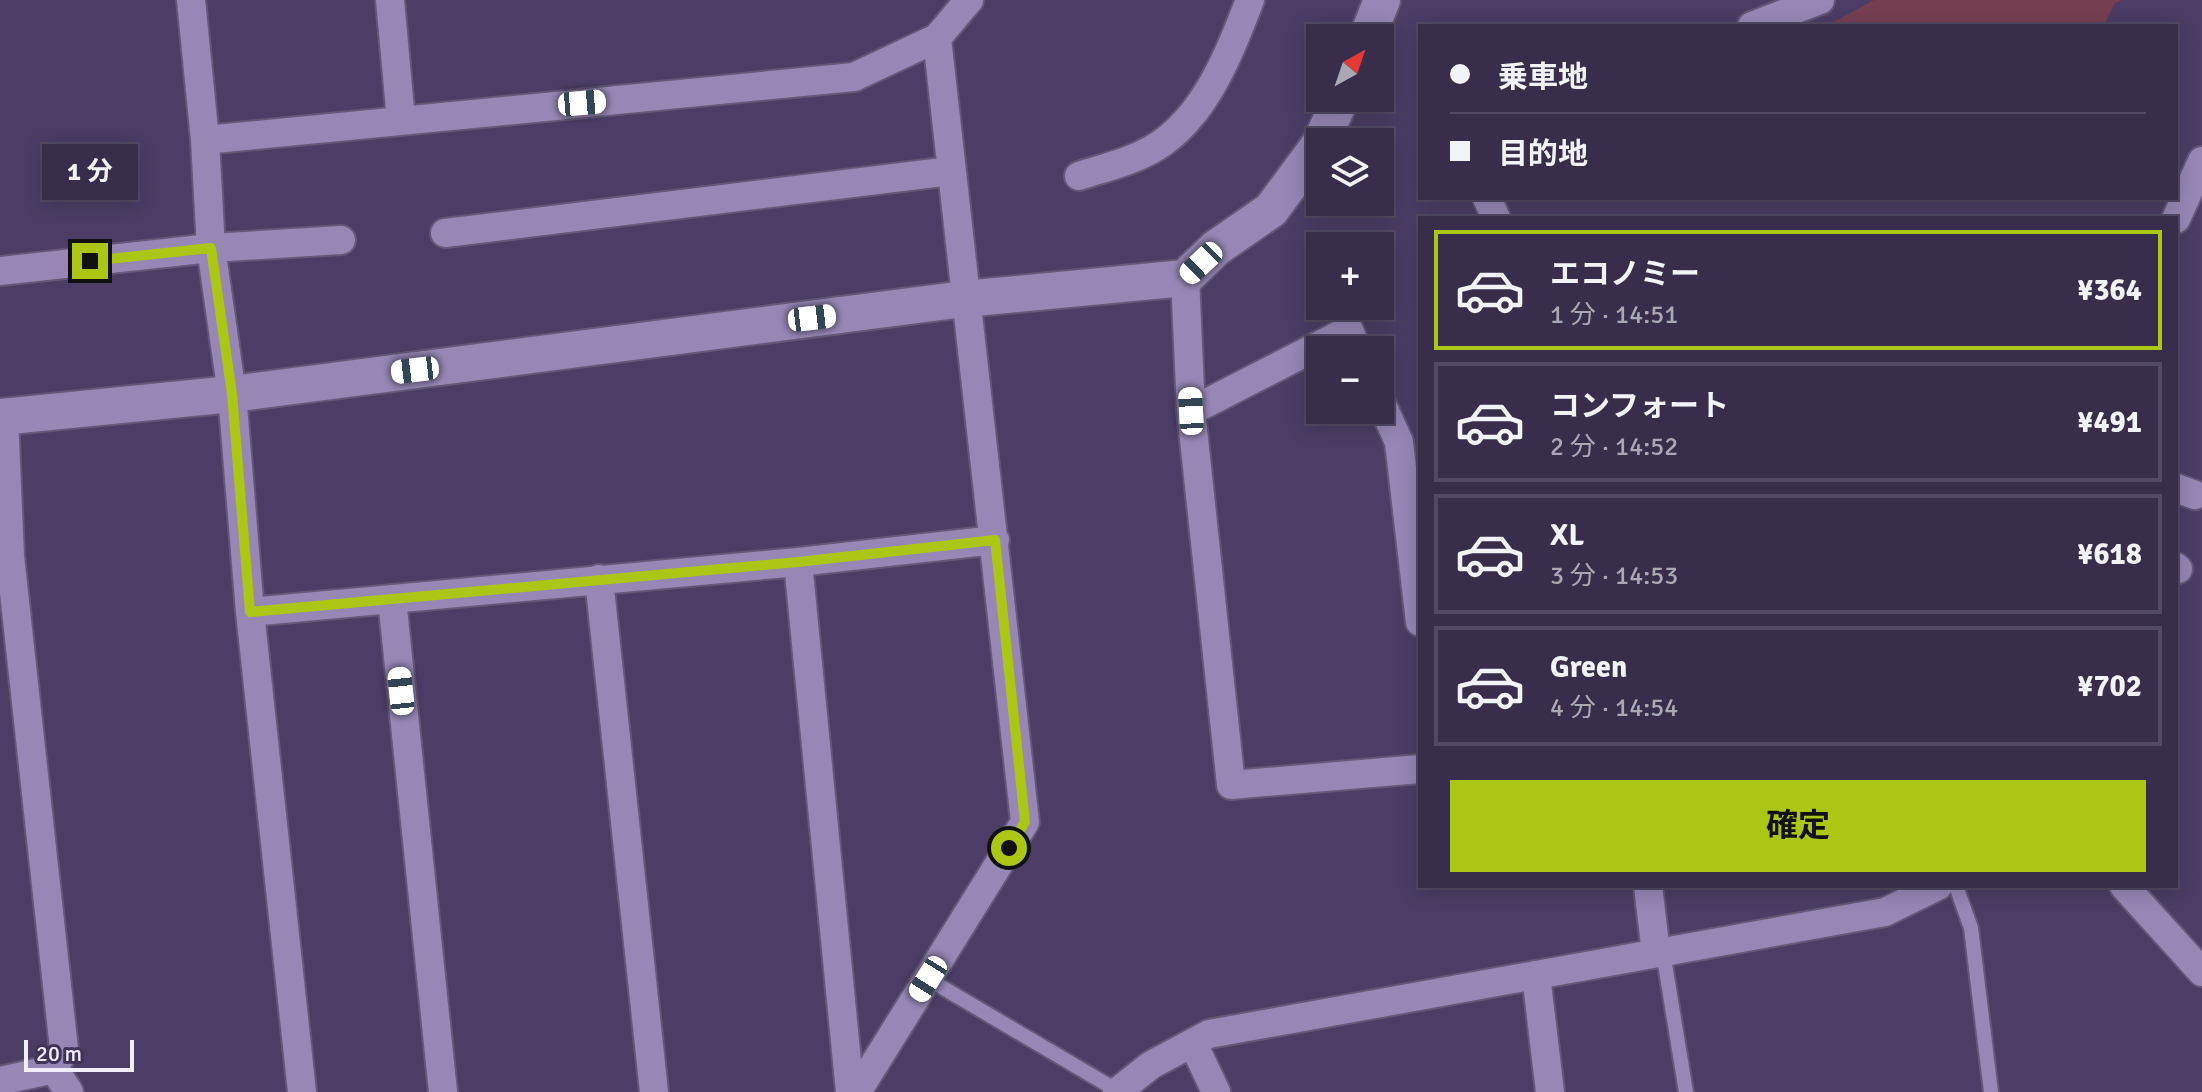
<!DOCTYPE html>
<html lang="ja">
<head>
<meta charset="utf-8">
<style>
  :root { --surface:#382e4c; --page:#3f3653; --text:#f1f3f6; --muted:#aba8b5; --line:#524a64; --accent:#abc615 }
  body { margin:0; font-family:Signika,"Noto Sans JP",sans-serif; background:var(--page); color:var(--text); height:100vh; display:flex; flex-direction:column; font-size:30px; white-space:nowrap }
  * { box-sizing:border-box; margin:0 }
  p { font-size:26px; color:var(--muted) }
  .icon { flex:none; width:44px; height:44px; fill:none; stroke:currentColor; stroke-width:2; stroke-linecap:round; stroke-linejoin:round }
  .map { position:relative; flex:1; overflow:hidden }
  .sheet { position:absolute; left:1418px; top:216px; width:760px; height:672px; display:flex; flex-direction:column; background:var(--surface); border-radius:0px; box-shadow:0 4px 20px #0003,0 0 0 2px var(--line) }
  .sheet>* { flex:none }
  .guide { position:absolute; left:1418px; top:24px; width:760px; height:176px; border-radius:0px; box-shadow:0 4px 20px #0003,0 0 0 2px var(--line); display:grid; align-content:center; height:176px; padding:0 32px; background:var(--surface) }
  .needle { width:52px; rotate:40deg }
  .buttons { position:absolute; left:1306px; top:24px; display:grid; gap:16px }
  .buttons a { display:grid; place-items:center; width:88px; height:88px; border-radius:0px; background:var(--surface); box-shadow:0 4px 20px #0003,0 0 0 2px var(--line); font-size:40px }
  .scale { position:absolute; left:24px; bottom:20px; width:110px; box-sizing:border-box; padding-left:8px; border:4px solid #f3eefd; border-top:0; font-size:22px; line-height:28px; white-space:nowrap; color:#f3eefd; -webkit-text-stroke:6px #403259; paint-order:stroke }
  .end { position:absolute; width:36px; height:36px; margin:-18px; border:10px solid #abc615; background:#111; box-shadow:0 0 0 4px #111 }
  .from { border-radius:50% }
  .bubble { position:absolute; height:56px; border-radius:0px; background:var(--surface); box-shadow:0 4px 20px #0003,0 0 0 2px var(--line); font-size:26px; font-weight:700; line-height:56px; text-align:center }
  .car { position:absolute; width:24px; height:48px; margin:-24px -12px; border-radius:10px; box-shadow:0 0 6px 2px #0007; background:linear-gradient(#fff 24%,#345 0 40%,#fff 0 76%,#345 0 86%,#fff 0) }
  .guide b { display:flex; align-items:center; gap:28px; height:76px; font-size:30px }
  .guide b+b { border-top:2px solid var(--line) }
  .guide i { width:20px; height:20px; background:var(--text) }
  ul { padding:14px 0 0; list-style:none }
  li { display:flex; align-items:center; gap:24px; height:120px; margin:0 16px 12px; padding:0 16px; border:4px solid var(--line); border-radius:0px }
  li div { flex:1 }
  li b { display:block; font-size:30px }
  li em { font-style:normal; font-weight:700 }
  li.selected { border-color:var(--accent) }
  li>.icon { width:72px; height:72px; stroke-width:1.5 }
  .action { display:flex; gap:16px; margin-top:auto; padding:16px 32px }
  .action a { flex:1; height:92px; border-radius:0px; background:var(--accent); color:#111; font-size:32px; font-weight:700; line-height:92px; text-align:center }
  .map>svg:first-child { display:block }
  .green { fill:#753e51 }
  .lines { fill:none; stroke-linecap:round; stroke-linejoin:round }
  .service-casing { stroke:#635878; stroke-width:18 }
  .minor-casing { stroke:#635878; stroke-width:32 }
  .tertiary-casing { stroke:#635878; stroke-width:40 }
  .service { stroke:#9687b5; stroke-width:14 }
  .minor { stroke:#9687b5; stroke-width:28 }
  .tertiary { stroke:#9687b5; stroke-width:36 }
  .route { stroke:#abc615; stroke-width:10 }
</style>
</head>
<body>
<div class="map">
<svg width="2202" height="1092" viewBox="0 0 2202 1092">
  <rect width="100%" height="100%" fill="#4b3d65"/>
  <path class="green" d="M 1874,0 L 2122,0 L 2114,4 L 2104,26 L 1826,26 Z"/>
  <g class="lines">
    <g class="service-casing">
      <path id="service" d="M 1956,886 L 1971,928 L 1991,1092
        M 1663,952 L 1686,1092
        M 928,979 L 1118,1091"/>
    </g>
    <g class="minor-casing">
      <path id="minor" d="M 191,0 L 205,140 L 211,248 L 232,394 L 250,612 L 302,1092
        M 390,0 L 401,120
        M 1752,26 L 1820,0
        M 205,140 L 854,77 L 937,38 L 969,0
        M 1079,176 C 1100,169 1123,164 1143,154 C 1202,127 1228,56 1250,0
        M 1487,198 L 1496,218
        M 2176,219 L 2202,161
        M 445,233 L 951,171
        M 0,271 L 211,248 L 341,240
        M 1185,278 L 1191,411
        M 1357,350 L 1349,330 L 1191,411 L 1231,785 L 1420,769
        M 1380,400 L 1399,442 L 1420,622
        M 2176,488 L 2195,495
        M 798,562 L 850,1092
        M 2176,567 L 2178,569
        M 599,579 L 654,1092
        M 392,599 L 443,1092
        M 250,612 L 798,562 L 995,540
        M 1648,886 L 1656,953
        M 2124,886 L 2202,972
        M 1536,975 L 1550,1092
        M 1193,1043 L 1216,1092
        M 54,1069 L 69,1092
        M 0,1081 L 54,1069 L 64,1049 L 10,556 L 4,416
        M 857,1092 L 1025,822 L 937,38
        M 1117,1092 L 1151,1065 L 1209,1034 L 1885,912 L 1938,886"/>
    </g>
    <g class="tertiary-casing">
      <path id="tertiary" d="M 1367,38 L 1382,0
        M 1321,142 L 1341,98
        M 0,417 L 232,394 L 964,299 L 1185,278 L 1216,248 L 1271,210 L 1320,144"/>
    </g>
    <use href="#service" class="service"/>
    <use href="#minor" class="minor"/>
    <use href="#tertiary" class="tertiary"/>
  </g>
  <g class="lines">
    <path class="route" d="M 90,261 L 211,248 L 232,394 L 250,612 L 798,562 L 995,540 L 1025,822 L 1009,848"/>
  </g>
</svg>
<div class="buttons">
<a><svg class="needle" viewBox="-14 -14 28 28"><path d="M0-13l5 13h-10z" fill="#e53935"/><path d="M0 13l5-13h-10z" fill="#aba8b5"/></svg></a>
<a><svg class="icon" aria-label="layers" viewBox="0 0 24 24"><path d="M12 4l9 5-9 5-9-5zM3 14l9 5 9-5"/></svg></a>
<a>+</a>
<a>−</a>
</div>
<div class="scale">20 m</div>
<i class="end from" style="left:1009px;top:848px"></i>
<i class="end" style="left:90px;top:261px"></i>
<div class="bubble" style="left:42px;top:144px;width:96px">1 分</div>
<i class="car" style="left:582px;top:103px;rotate:85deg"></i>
<i class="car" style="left:1201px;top:263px;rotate:226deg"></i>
<i class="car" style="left:812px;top:318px;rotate:83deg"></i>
<i class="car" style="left:415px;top:370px;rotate:263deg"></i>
<i class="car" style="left:1191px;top:411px;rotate:357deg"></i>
<i class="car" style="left:401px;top:691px;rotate:354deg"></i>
<i class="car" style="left:928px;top:979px;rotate:212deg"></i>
<div class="guide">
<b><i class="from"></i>乗車地</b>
<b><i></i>目的地</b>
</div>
<section class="sheet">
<ul>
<li class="selected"><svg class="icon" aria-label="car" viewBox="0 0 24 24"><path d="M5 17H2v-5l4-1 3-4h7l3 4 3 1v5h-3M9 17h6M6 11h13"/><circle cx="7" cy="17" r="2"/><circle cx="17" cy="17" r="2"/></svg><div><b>エコノミー</b><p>1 分 · 14:51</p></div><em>¥364</em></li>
<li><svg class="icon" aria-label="car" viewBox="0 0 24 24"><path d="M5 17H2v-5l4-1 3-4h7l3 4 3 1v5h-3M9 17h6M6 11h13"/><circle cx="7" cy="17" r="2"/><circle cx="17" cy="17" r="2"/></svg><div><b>コンフォート</b><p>2 分 · 14:52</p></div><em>¥491</em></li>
<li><svg class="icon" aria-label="car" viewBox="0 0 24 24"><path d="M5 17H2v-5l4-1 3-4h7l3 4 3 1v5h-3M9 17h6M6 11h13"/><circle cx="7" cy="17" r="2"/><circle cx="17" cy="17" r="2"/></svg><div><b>XL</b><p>3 分 · 14:53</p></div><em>¥618</em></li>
<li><svg class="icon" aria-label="car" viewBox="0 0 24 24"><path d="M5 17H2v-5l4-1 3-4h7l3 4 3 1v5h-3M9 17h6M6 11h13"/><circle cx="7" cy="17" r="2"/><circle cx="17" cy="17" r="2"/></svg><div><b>Green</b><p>4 分 · 14:54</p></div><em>¥702</em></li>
</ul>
<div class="action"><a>確定</a></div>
</section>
</div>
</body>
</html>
